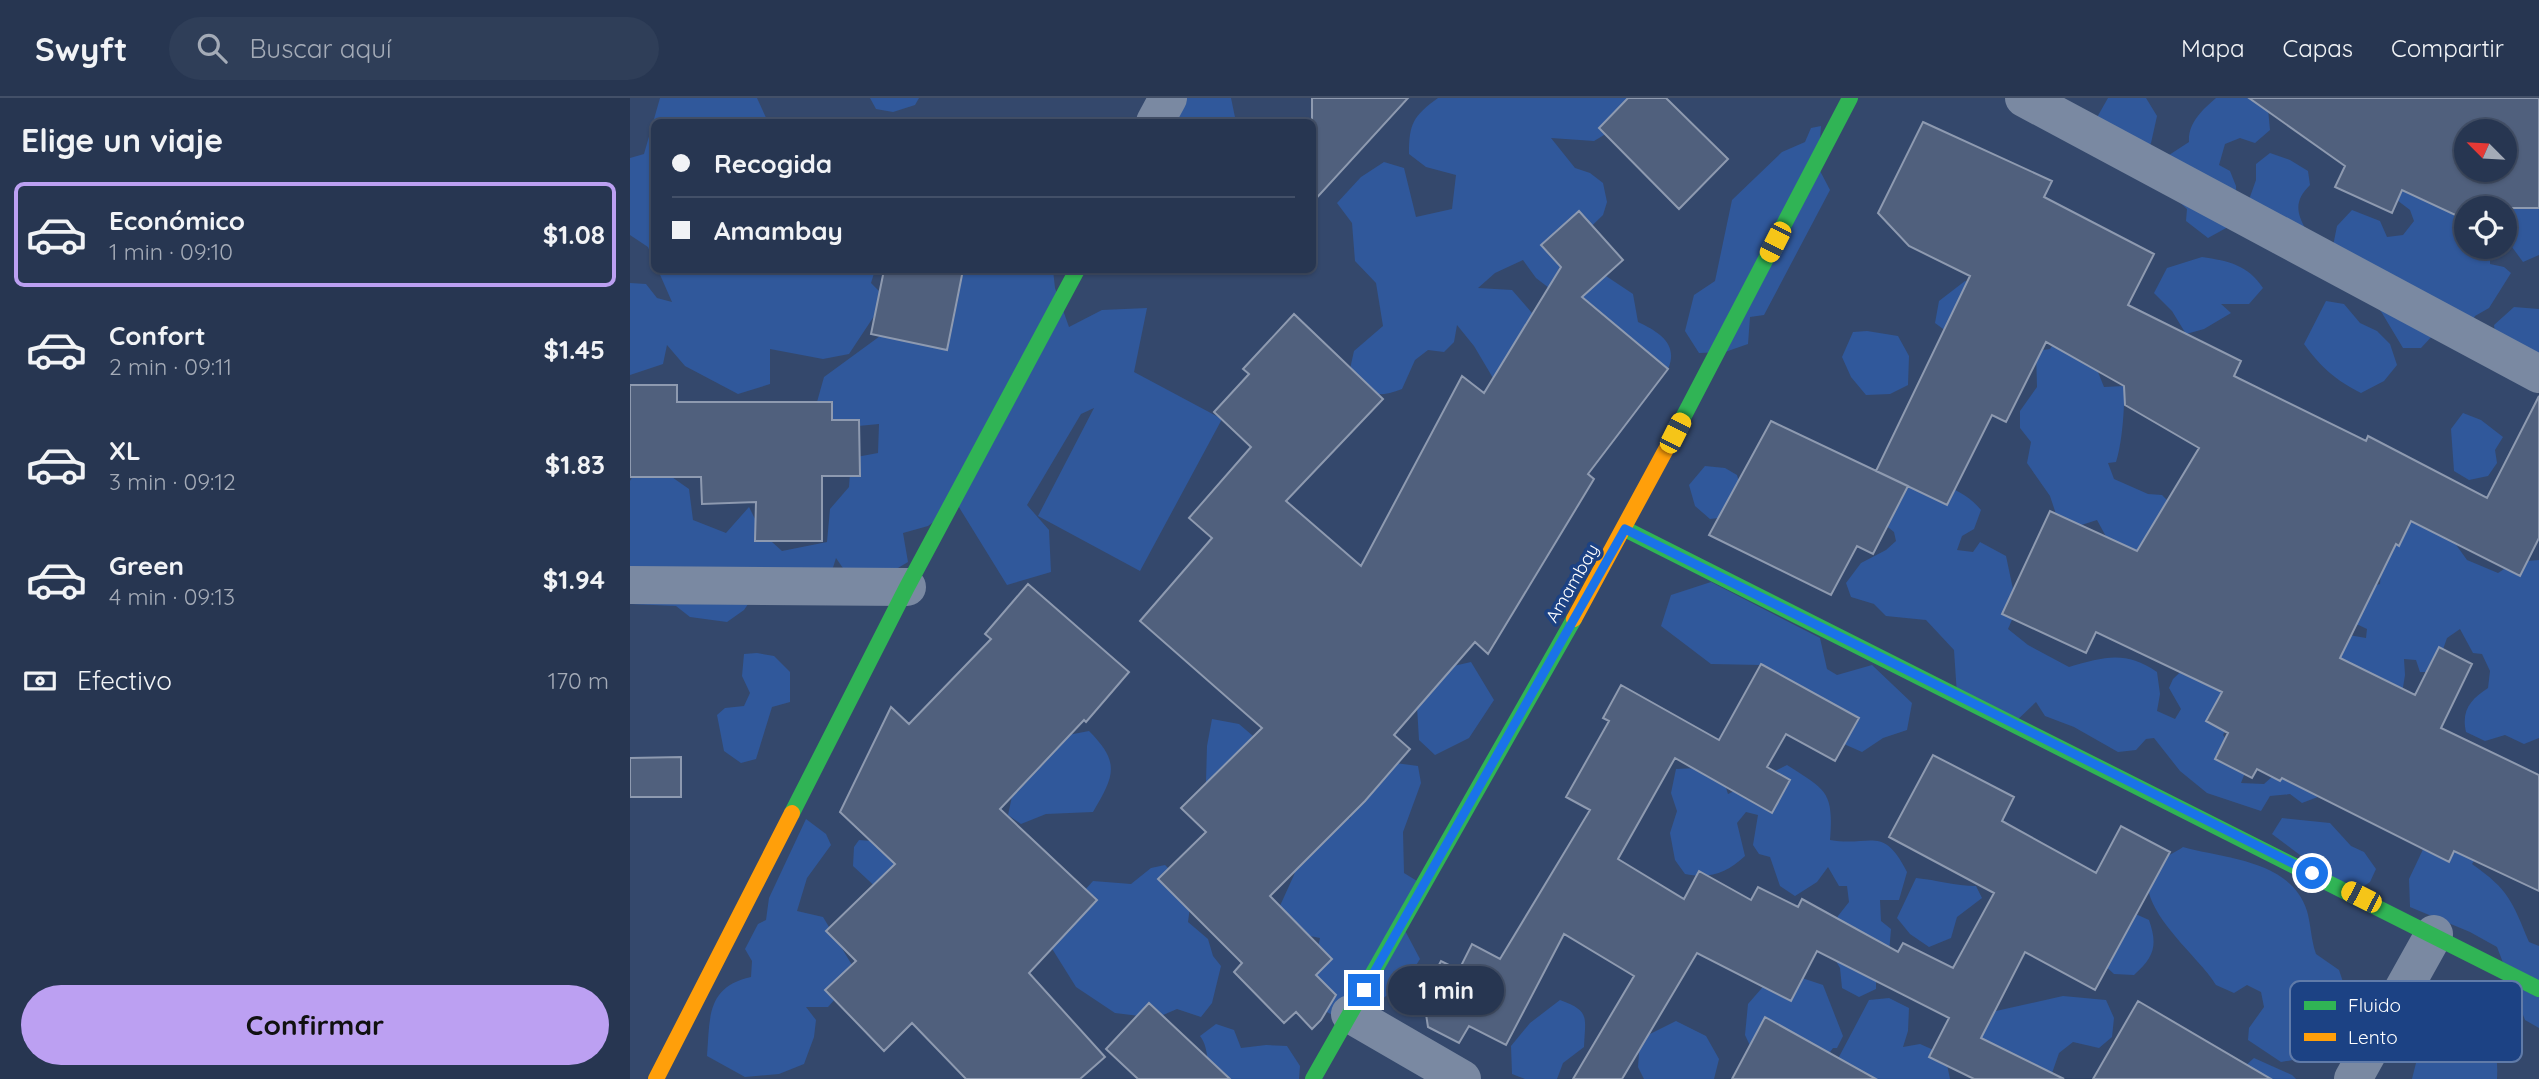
<!DOCTYPE html>
<html lang="es">
<head>
<meta charset="utf-8">
<style>
  :root { --surface:#273651; --page:#2f3e58; --text:#f1f3f6; --muted:#a4abb7; --line:#435068; --accent:#bca0f2 }
  body { margin:0; font-family:Quicksand,sans-serif; background:var(--page); color:var(--text); height:100vh; display:flex; flex-direction:column; font-size:26px; white-space:nowrap }
  * { box-sizing:border-box; margin:0 }
  p { font-size:23px; color:var(--muted) }
  .icon { flex:none; width:38px; height:38px; fill:none; stroke:currentColor; stroke-width:2; stroke-linecap:round; stroke-linejoin:round }
  .map { position:relative; flex:1; overflow:hidden }
  .side { display:flex; flex-direction:column; background:var(--surface); width:630px }
  .side>* { flex:none }
  .top-card { position:absolute; left:21px; top:21px; width:665px; height:154px; border-radius:10px; box-shadow:0 2px 5px #0004,0 0 0 2px var(--line); display:grid; align-content:center; height:154px; padding:0 21px; background:var(--surface) }
  .needle { width:46px; rotate:294deg }
  .buttons { position:absolute; left:1824px; top:21px; display:grid; gap:14px }
  .buttons a { display:grid; place-items:center; width:63px; height:63px; border-radius:50%; background:var(--surface); box-shadow:0 2px 5px #0004,0 0 0 2px var(--line); font-size:35px }
  .end { position:absolute; width:32px; height:32px; margin:-16px; border:9px solid #1a73e8; background:#fff; box-shadow:0 0 0 4px #fff }
  .from { border-radius:50% }
  .bubble { position:absolute; height:49px; border-radius:24px; background:var(--surface); box-shadow:0 2px 5px #0004,0 0 0 2px var(--line); font-size:23px; font-weight:700; line-height:49px; text-align:center }
  .car { position:absolute; width:21px; height:42px; margin:-21px -10px; border-radius:9px; box-shadow:0 0 5px 2px #0007; background:linear-gradient(#f5c518 24%,#345 0 40%,#f5c518 0 76%,#345 0 86%,#f5c518 0) }
  .top-card b { display:flex; align-items:center; gap:24px; height:66px; font-size:26px }
  .top-card b+b { border-top:2px solid var(--line) }
  .top-card i { width:18px; height:18px; background:var(--text) }
  ul { padding:0; list-style:none }
  li { display:flex; align-items:center; gap:21px; height:105px; margin:0 14px 10px; padding:0 7px; border:4px solid transparent; border-radius:10px }
  li div { flex:1 }
  li b { display:block; font-size:26px }
  li em { font-style:normal; font-weight:700 }
  li.active { border-color:var(--accent) }
  li>.icon { width:63px; height:63px; stroke-width:1.5 }
  h2 { padding:0 21px; font-size:32px; line-height:84px }
  .pay { display:flex; align-items:center; gap:18px; height:77px; padding:0 21px; font-size:26px }
  .pay p { margin-inline-start:auto }
  .action { display:flex; gap:14px; margin-top:auto; padding:14px 21px }
  .action a { flex:1; height:80px; border-radius:42px; background:var(--accent); color:#111; font-size:28px; font-weight:700; line-height:80px; text-align:center }
  header { display:flex; align-items:center; gap:42px; box-sizing:border-box; height:98px; padding:0 35px; background:var(--surface); border-bottom:2px solid var(--line) }
  header strong { font-size:33px }
  nav { display:flex; gap:38px; margin-inline-start:auto; font-size:24px }
  .search { width:490px; height:63px; background:var(--page); display:flex; align-items:center; gap:18px; box-sizing:border-box; padding:0 24px; border-radius:38px; color:var(--muted); font-size:26px }
  main { display:flex; flex:1; min-height:0 }
  .map>svg:first-child { display:block }
  .green { fill:#30589b }
  .building { fill:#50607d; stroke:#8e9ab0; stroke-width:2; fill-rule:evenodd }
  .lines { fill:none; stroke-linecap:round; stroke-linejoin:round }
  .street { stroke:#7a89a2; stroke-width:38 }
  .fast { stroke:#30b455; stroke-width:16 }
  .slow { stroke:#ff9f0a; stroke-width:16 }
  .route { stroke:#1a73e8; stroke-width:9 }
  .labels { text-anchor:middle; dominant-baseline:central; stroke-width:7; stroke-linejoin:round; paint-order:stroke }
  .street-label { font-size:18px; fill:#fff; stroke:#1c4284 }
  .key { fill:#1c4284; stroke:#607ba9; stroke-width:2 }
  .key-label { font-size:19px; fill:#fff }
</style>
</head>
<body>
<header>
<strong>Swyft</strong>
<div class="search"><svg class="icon" aria-label="search" viewBox="0 0 24 24"><circle cx="10" cy="10" r="6"/><path d="M15 15l6 6"/></svg>Buscar aquí</div>
<nav><a>Mapa</a><a>Capas</a><a>Compartir</a></nav>
</header>
<main>
<section class="side">
<h2>Elige un viaje</h2>
<ul>
<li class="active"><svg class="icon" aria-label="car" viewBox="0 0 24 24"><path d="M5 17H2v-5l4-1 3-4h7l3 4 3 1v5h-3M9 17h6M6 11h13"/><circle cx="7" cy="17" r="2"/><circle cx="17" cy="17" r="2"/></svg><div><b>Económico</b><p>1 min · 09:10</p></div><em>$1.08</em></li>
<li><svg class="icon" aria-label="car" viewBox="0 0 24 24"><path d="M5 17H2v-5l4-1 3-4h7l3 4 3 1v5h-3M9 17h6M6 11h13"/><circle cx="7" cy="17" r="2"/><circle cx="17" cy="17" r="2"/></svg><div><b>Confort</b><p>2 min · 09:11</p></div><em>$1.45</em></li>
<li><svg class="icon" aria-label="car" viewBox="0 0 24 24"><path d="M5 17H2v-5l4-1 3-4h7l3 4 3 1v5h-3M9 17h6M6 11h13"/><circle cx="7" cy="17" r="2"/><circle cx="17" cy="17" r="2"/></svg><div><b>XL</b><p>3 min · 09:12</p></div><em>$1.83</em></li>
<li><svg class="icon" aria-label="car" viewBox="0 0 24 24"><path d="M5 17H2v-5l4-1 3-4h7l3 4 3 1v5h-3M9 17h6M6 11h13"/><circle cx="7" cy="17" r="2"/><circle cx="17" cy="17" r="2"/></svg><div><b>Green</b><p>4 min · 09:13</p></div><em>$1.94</em></li>
</ul>
<div class="pay"><svg class="icon" aria-label="cash" viewBox="0 0 24 24"><path d="M3 7h18v10H3z"/><circle cx="12" cy="12" r="2"/></svg>Efectivo<p>170 m</p></div>
<div class="action"><a>Confirmar</a></div>
</section>
<div class="map">
<svg width="1909" height="981" viewBox="0 0 1909 981">
  <rect width="100%" height="100%" fill="#34486c"/>
  <path class="green" d="M 30,0 L 127,0 L 138,24 L 24,24 L 24,164 L 18,149 L 0,137 L 0,60 L 14,56 Z
    M 240,0 L 289,0 L 285,7 L 263,14 L 246,11 Z
    M 552,0 L 601,0 L 606,24 L 541,24 Z
    M 808,0 L 1036,0 L 964,43 L 921,40 L 945,70 L 960,75 L 973,85 L 977,104 L 973,117 L 939,150 L 919,190 L 906,180 L 893,162 L 865,175 L 848,190 L 882,192 L 902,215 L 905,252 L 881,284 L 863,280 L 844,248 L 827,227 L 824,244 L 814,254 L 798,252 L 785,262 L 772,291 C 749,300 734,298 718,280 L 724,253 L 753,228 L 746,185 L 725,163 L 722,125 L 707,105 L 731,79 L 754,64 L 774,70 L 786,119 L 822,111 L 826,77 L 796,69 L 779,56 C 779,26 783,18 808,0 Z
    M 1478,0 L 1516,0 L 1527,18 L 1521,45 L 1508,63 L 1457,37 Z
    M 1586,0 L 1637,0 L 1640,32 L 1625,45 L 1610,40 L 1595,46 L 1589,67 L 1600,73 L 1606,88 L 1607,124 L 1578,140 L 1556,123 L 1557,111 L 1535,91 L 1536,59 L 1559,44 C 1558,25 1572,12 1586,0 Z
    M 1909,12 L 1909,157 L 1893,164 L 1874,138 L 1874,110 L 1858,110 L 1853,72 L 1874,72 L 1874,33 L 1860,33 L 1872,24 Z
    M 1836,19 L 1840,33 L 1836,33 L 1836,72 L 1845,72 L 1828,97 L 1836,112 L 1836,149 L 1860,149 L 1860,166 L 1874,169 L 1881,175 L 1859,210 L 1845,218 L 1835,236 L 1805,235 L 1791,250 L 1773,250 L 1752,215 L 1703,148 L 1707,128 L 1722,112 L 1750,123 L 1757,139 L 1773,137 L 1784,123 L 1780,112 L 1763,99 Z
    M 1191,28 L 1188,69 L 1200,92 L 1134,217 L 1120,219 L 1118,246 L 1095,254 L 1069,255 L 1055,233 L 1064,197 L 1085,183 L 1102,102 L 1152,54 L 1175,44 L 1181,30 Z
    M 1640,55 L 1660,62 L 1678,73 L 1680,87 C 1666,101 1665,112 1675,130 L 1616,110 L 1626,82 L 1626,66 Z
    M 1572,159 C 1599,163 1618,167 1633,190 L 1619,206 L 1591,206 L 1601,215 L 1574,231 L 1556,236 L 1542,213 L 1524,195 L 1537,170 Z
    M 28,172 L 245,172 L 241,185 L 256,200 L 219,256 L 193,261 L 140,251 L 140,286 L 108,296 L 55,268 L 37,247 L 33,266 L 0,277 L 0,185 L 16,186 L 27,200 L 42,204 Z
    M 295,172 L 423,172 L 425,190 L 439,229 L 472,212 L 517,210 L 504,274 L 592,321 L 510,473 L 408,418 L 464,310 L 451,316 L 397,407 L 419,432 L 421,474 L 377,487 L 327,406 L 298,428 L 273,435 L 278,464 L 251,480 L 217,476 L 206,460 L 200,479 L 124,497 L 114,512 L 97,524 L 60,519 L 46,508 L 0,506 L 0,383 L 7,371 L 29,370 L 59,391 L 63,422 L 96,435 L 119,409 L 132,435 L 152,453 L 197,444 L 200,411 L 219,389 L 221,360 L 248,355 L 249,326 L 207,330 L 187,304 L 194,279 L 261,230 L 295,190 Z
    M 970,174 L 1003,196 L 1008,224 C 1029,234 1049,246 1038,271 L 941,228 L 957,179 Z
    M 1335,183 L 1364,196 L 1331,244 L 1305,225 L 1309,203 Z
    M 1696,203 L 1714,206 L 1730,225 L 1747,233 L 1760,246 L 1767,267 L 1754,283 L 1731,295 C 1705,282 1691,269 1674,246 Z
    M 1884,209 L 1909,211 L 1909,280 L 1867,252 L 1864,227 Z
    M 1237,233 L 1268,238 L 1279,258 L 1278,287 L 1260,296 L 1236,297 L 1221,279 L 1212,259 L 1223,234 Z
    M 1426,242 L 1464,264 L 1474,289 L 1494,288 C 1495,308 1492,347 1486,364 L 1478,365 L 1484,381 L 1518,396 L 1532,397 L 1543,408 L 1540,460 L 1485,455 L 1467,422 L 1439,431 L 1429,425 L 1420,398 L 1397,365 L 1401,344 L 1390,330 L 1390,313 L 1407,289 L 1406,253 L 1420,251 Z
    M 1833,315 L 1851,322 L 1873,339 L 1865,352 L 1867,365 L 1858,378 L 1839,382 L 1824,373 L 1821,331 Z
    M 1075,368 L 1095,370 L 1107,377 L 1111,391 L 1097,419 L 1080,421 L 1065,408 L 1059,387 Z
    M 1273,378 C 1302,384 1332,388 1351,412 L 1344,431 L 1332,438 L 1327,452 L 1343,454 L 1350,444 L 1376,458 L 1387,510 L 1378,531 L 1398,547 L 1439,569 C 1474,559 1495,552 1527,574 L 1530,596 L 1527,613 L 1545,621 L 1551,611 L 1539,590 L 1543,581 L 1563,562 L 1591,574 L 1601,622 L 1593,637 L 1616,672 L 1611,685 L 1634,686 L 1655,667 L 1693,697 L 1672,705 L 1660,696 L 1640,698 L 1631,713 L 1577,695 L 1550,673 L 1524,640 L 1516,641 L 1506,652 L 1488,654 L 1444,629 L 1415,618 L 1406,604 L 1382,627 L 1327,597 L 1324,552 L 1296,522 L 1256,518 L 1244,506 L 1221,499 L 1216,485 L 1231,465 L 1256,452 L 1266,443 L 1264,434 L 1249,422 Z
    M 1804,416 L 1837,462 L 1868,475 L 1885,464 L 1909,462 L 1909,640 L 1894,646 L 1875,637 L 1855,643 L 1836,634 C 1831,612 1841,601 1858,590 L 1860,573 L 1852,556 L 1843,555 L 1830,531 L 1817,540 L 1805,574 L 1790,574 L 1786,562 L 1774,561 L 1775,577 L 1770,608 L 1682,597 L 1713,536 L 1736,540 L 1737,531 L 1718,522 L 1730,491 L 1750,486 L 1755,420 Z
    M 1081,484 L 1190,540 L 1197,571 L 1207,577 L 1242,567 L 1282,605 L 1277,632 L 1253,640 L 1232,654 L 1214,646 L 1131,567 L 1081,566 L 1031,528 L 1041,497 Z
    M 127,555 L 144,558 L 160,574 L 160,604 L 142,609 L 126,661 L 111,665 L 94,653 L 87,617 L 95,610 L 114,608 L 120,595 L 112,578 L 114,556 Z
    M 841,564 L 864,602 L 839,640 L 805,657 L 789,642 L 786,592 L 806,572 Z
    M 582,621 L 609,626 L 720,721 L 731,687 L 758,664 L 788,668 L 791,685 L 773,734 L 774,775 L 787,783 L 771,825 L 790,861 L 776,883 L 719,926 L 684,907 L 684,868 L 690,840 L 665,835 L 649,810 L 664,777 L 670,756 L 605,697 L 576,684 L 577,648 Z
    M 459,633 C 491,665 484,678 463,714 L 416,716 L 391,726 L 378,717 L 384,689 L 417,641 Z
    M 1157,667 C 1196,692 1204,693 1200,742 C 1241,749 1253,726 1277,774 L 1269,802 L 1250,802 L 1251,823 L 1261,831 L 1259,855 L 1246,872 L 1246,891 L 1229,899 L 1212,890 L 1210,870 L 1200,853 L 1208,818 L 1219,804 L 1217,788 L 1209,788 L 1198,769 L 1187,784 L 1165,798 L 1150,788 L 1140,759 L 1129,756 L 1123,747 L 1128,717 L 1116,714 L 1107,725 L 1115,758 C 1097,775 1080,781 1055,776 L 1045,762 L 1040,735 L 1047,713 L 1041,695 L 1046,671 L 1089,669 L 1098,696 Z
    M 1652,720 L 1700,725 L 1721,748 L 1734,754 L 1746,771 L 1740,784 L 1722,796 L 1642,736 Z
    M 176,721 L 196,736 L 201,747 L 177,780 L 167,813 L 193,819 L 225,872 L 220,884 L 198,909 L 176,909 L 186,922 L 184,939 L 174,966 L 149,976 L 115,979 L 77,958 C 80,920 76,889 121,879 L 122,863 L 115,851 L 128,826 L 136,822 L 139,800 Z
    M 229,742 L 254,744 L 294,785 L 252,795 L 223,768 L 224,749 Z
    M 1797,743 L 1854,747 L 1842,766 C 1879,792 1882,803 1899,844 L 1909,848 L 1909,930 L 1895,922 L 1867,849 L 1840,834 L 1780,809 L 1779,781 Z
    M 1553,749 C 1596,761 1661,762 1677,813 C 1681,827 1681,842 1686,856 L 1709,872 L 1717,896 L 1678,965 L 1669,961 L 1651,964 L 1618,942 L 1619,930 L 1634,909 L 1631,894 L 1617,887 L 1604,895 L 1586,887 C 1573,861 1494,802 1525,767 C 1531,760 1545,755 1553,749 Z
    M 535,767 L 562,794 L 558,824 L 578,841 L 583,858 L 591,868 L 582,905 L 571,919 L 547,911 L 526,920 L 485,915 L 446,889 L 421,849 L 446,802 L 463,783 L 501,786 L 521,770 Z
    M 1286,780 C 1307,782 1325,788 1346,788 L 1352,800 L 1327,819 L 1321,840 L 1299,849 L 1280,836 L 1267,820 Z
    M 1501,814 L 1519,822 C 1528,848 1524,859 1504,877 L 1484,876 L 1470,863 Z
    M 1144,876 L 1166,878 L 1193,887 L 1213,938 L 1207,950 L 1203,950 L 1192,965 L 1149,981 L 1131,971 L 1115,937 L 1118,906 Z
    M 1433,898 L 1476,902 L 1484,920 L 1482,939 L 1469,950 L 1443,944 L 1429,955 L 1420,981 L 1377,981 L 1350,944 L 1348,917 Z
    M 1259,900 L 1279,910 L 1278,933 L 1273,949 L 1290,946 L 1315,957 L 1320,981 L 1240,981 L 1240,976 L 1230,981 L 1201,974 L 1239,902 Z
    M 930,902 C 961,913 955,920 954,949 L 933,965 L 927,981 L 895,981 L 882,976 L 881,948 L 900,925 Z
    M 1046,923 L 1076,938 L 1089,961 L 1084,981 L 1014,981 L 1008,969 L 1010,941 Z
    M 586,926 L 604,932 L 611,950 L 636,947 L 657,948 L 670,968 L 669,981 L 584,981 C 575,967 580,951 570,938 Z
    M 1849,935 C 1867,948 1868,960 1867,981 L 1782,981 L 1788,957 L 1803,941 L 1826,948 Z
    M 1624,960 L 1662,977 L 1666,981 L 1601,981 Z"/>
  <path class="building" d="M 682,0 L 778,0 L 682,105 Z
    M 998,0 L 1036,0 L 1098,61 L 1049,111 L 969,30 Z
    M 1619,0 L 1909,0 L 1909,110 L 1836,110 L 1836,122 L 1772,92 L 1762,115 L 1705,89 L 1715,68 ZM 1836,33 L 1874,33 L 1874,72 L 1836,72 Z
    M 1293,24 L 1422,83 L 1414,99 L 1524,156 L 1498,207 L 1611,263 L 1604,278 L 1736,343 L 1738,338 L 1857,400 L 1909,298 L 1909,440 L 1890,478 L 1781,423 L 1769,448 L 1766,446 L 1710,560 L 1785,597 L 1809,549 L 1842,566 L 1811,630 L 1909,677 L 1909,793 L 1824,753 L 1819,764 L 1652,680 L 1650,683 L 1627,671 L 1622,680 L 1585,661 L 1598,635 L 1576,623 L 1592,594 L 1466,534 L 1456,555 L 1372,516 L 1420,413 L 1507,453 L 1569,350 L 1495,307 L 1494,288 L 1416,244 L 1376,324 L 1362,317 L 1317,407 L 1246,373 L 1340,178 L 1279,148 L 1248,115 Z
    M 949,113 L 993,162 L 952,199 L 1038,271 L 958,376 L 964,381 L 858,556 L 845,544 L 764,637 L 780,651 L 735,703 L 640,798 L 702,861 L 686,877 L 706,897 L 691,922 L 682,931 L 666,914 L 654,925 L 604,874 L 612,865 L 528,781 L 576,734 L 551,710 L 632,630 L 510,523 L 582,440 L 559,420 L 621,349 L 584,314 L 619,276 L 613,271 L 664,216 L 753,301 L 656,403 L 731,468 L 832,278 L 854,295 L 931,169 L 911,147 Z
    M 254,172 L 333,172 L 317,252 L 241,236 Z
    M 0,287 L 47,287 L 47,304 L 202,304 L 202,322 L 229,322 L 230,378 L 192,378 L 192,443 L 125,443 L 126,404 L 72,406 L 71,379 L 0,379 Z
    M 1141,323 L 1278,388 L 1243,456 L 1227,448 L 1201,497 L 1079,437 Z
    M 398,486 L 499,574 L 456,624 L 454,622 L 370,711 L 467,802 L 399,875 L 475,959 L 450,981 L 336,981 L 282,925 L 254,953 L 195,892 L 226,863 L 196,833 L 265,766 L 210,714 L 261,609 L 279,626 L 361,541 L 355,536 Z
    M 1131,566 L 1229,620 L 1205,663 L 1156,636 L 1137,669 L 1160,682 L 1142,715 L 1045,660 L 988,761 L 1054,801 L 1069,773 L 1121,802 L 1128,789 L 1168,809 L 1172,801 L 1268,854 L 1273,845 L 1323,870 L 1364,795 L 1259,739 L 1303,657 L 1384,699 L 1372,723 L 1466,775 L 1491,728 L 1540,754 L 1465,892 L 1395,854 L 1351,940 L 1434,981 L 1344,981 L 1299,959 L 1319,920 L 1187,853 L 1161,903 L 1067,855 L 992,981 L 943,981 L 1004,878 L 934,836 L 876,947 L 839,928 L 829,945 L 798,929 L 793,897 L 811,863 L 829,872 L 842,846 L 870,861 L 960,712 L 936,699 L 979,623 L 973,620 L 991,587 L 1089,642 Z
    M 51,659 L 51,699 L 0,699 L 0,660 Z
    M 1508,903 L 1641,981 L 1463,981 Z
    M 519,905 L 600,981 L 508,981 L 476,951 Z
    M 1135,919 L 1246,981 L 1102,981 Z"/>
  <g class="lines">
    <path class="street" d="M 1394,0 L 1909,276
      M 525,24 L 538,0
      M 0,487 L 277,489
      M 720,916 L 832,981
      M 1723,981 L 1804,836"/>
    <path class="fast" d="M 1046,333 L 1220,0
      M 995,431 L 1909,891
      M 162,715 L 277,489 L 447,172
      M 683,981 L 944,521"/>
    <path class="slow" d="M 944,521 L 1046,333
      M 26,981 L 162,715"/>
  </g>
  <g class="lines">
    <path class="route" d="M 734,892 L 995,431 L 1682,775"/>
  </g>
  <g class="labels">
    <g class="street-label">
      <text transform="translate(942 485) rotate(-60)">Amambay</text>
    </g>
  </g>
  <rect x="1660" y="883" width="232" height="81" rx="10" class="key"/>
  <rect x="1674" y="903" width="32" height="9" fill="#30b455"/>
  <rect x="1674" y="935" width="32" height="8" fill="#ff9f0a"/>
  <g class="key-label">
    <text x="1718" y="914">Fluido</text>
    <text x="1718" y="946">Lento</text>
  </g>
</svg>
<div class="buttons">
<a><svg class="needle" viewBox="-14 -14 28 28"><path d="M0-13l5 13h-10z" fill="#e53935"/><path d="M0 13l5-13h-10z" fill="#a4abb7"/></svg></a>
<a><svg class="icon" aria-label="locate" viewBox="0 0 24 24"><circle cx="12" cy="12" r="6"/><path d="M12 2v4M12 18v4M2 12h4M18 12h4"/></svg></a>
</div>
<i class="end from" style="left:1682px;top:775px"></i>
<i class="end" style="left:734px;top:892px"></i>
<div class="bubble" style="left:758px;top:868px;width:116px">1 min</div>
<i class="car" style="left:1145px;top:144px;rotate:207deg"></i>
<i class="car" style="left:1045px;top:335px;rotate:27deg"></i>
<i class="car" style="left:1731px;top:799px;rotate:297deg"></i>
<div class="top-card">
<b><i class="from"></i>Recogida</b>
<b><i></i>Amambay</b>
</div>
</div>
</main>
</body>
</html>
